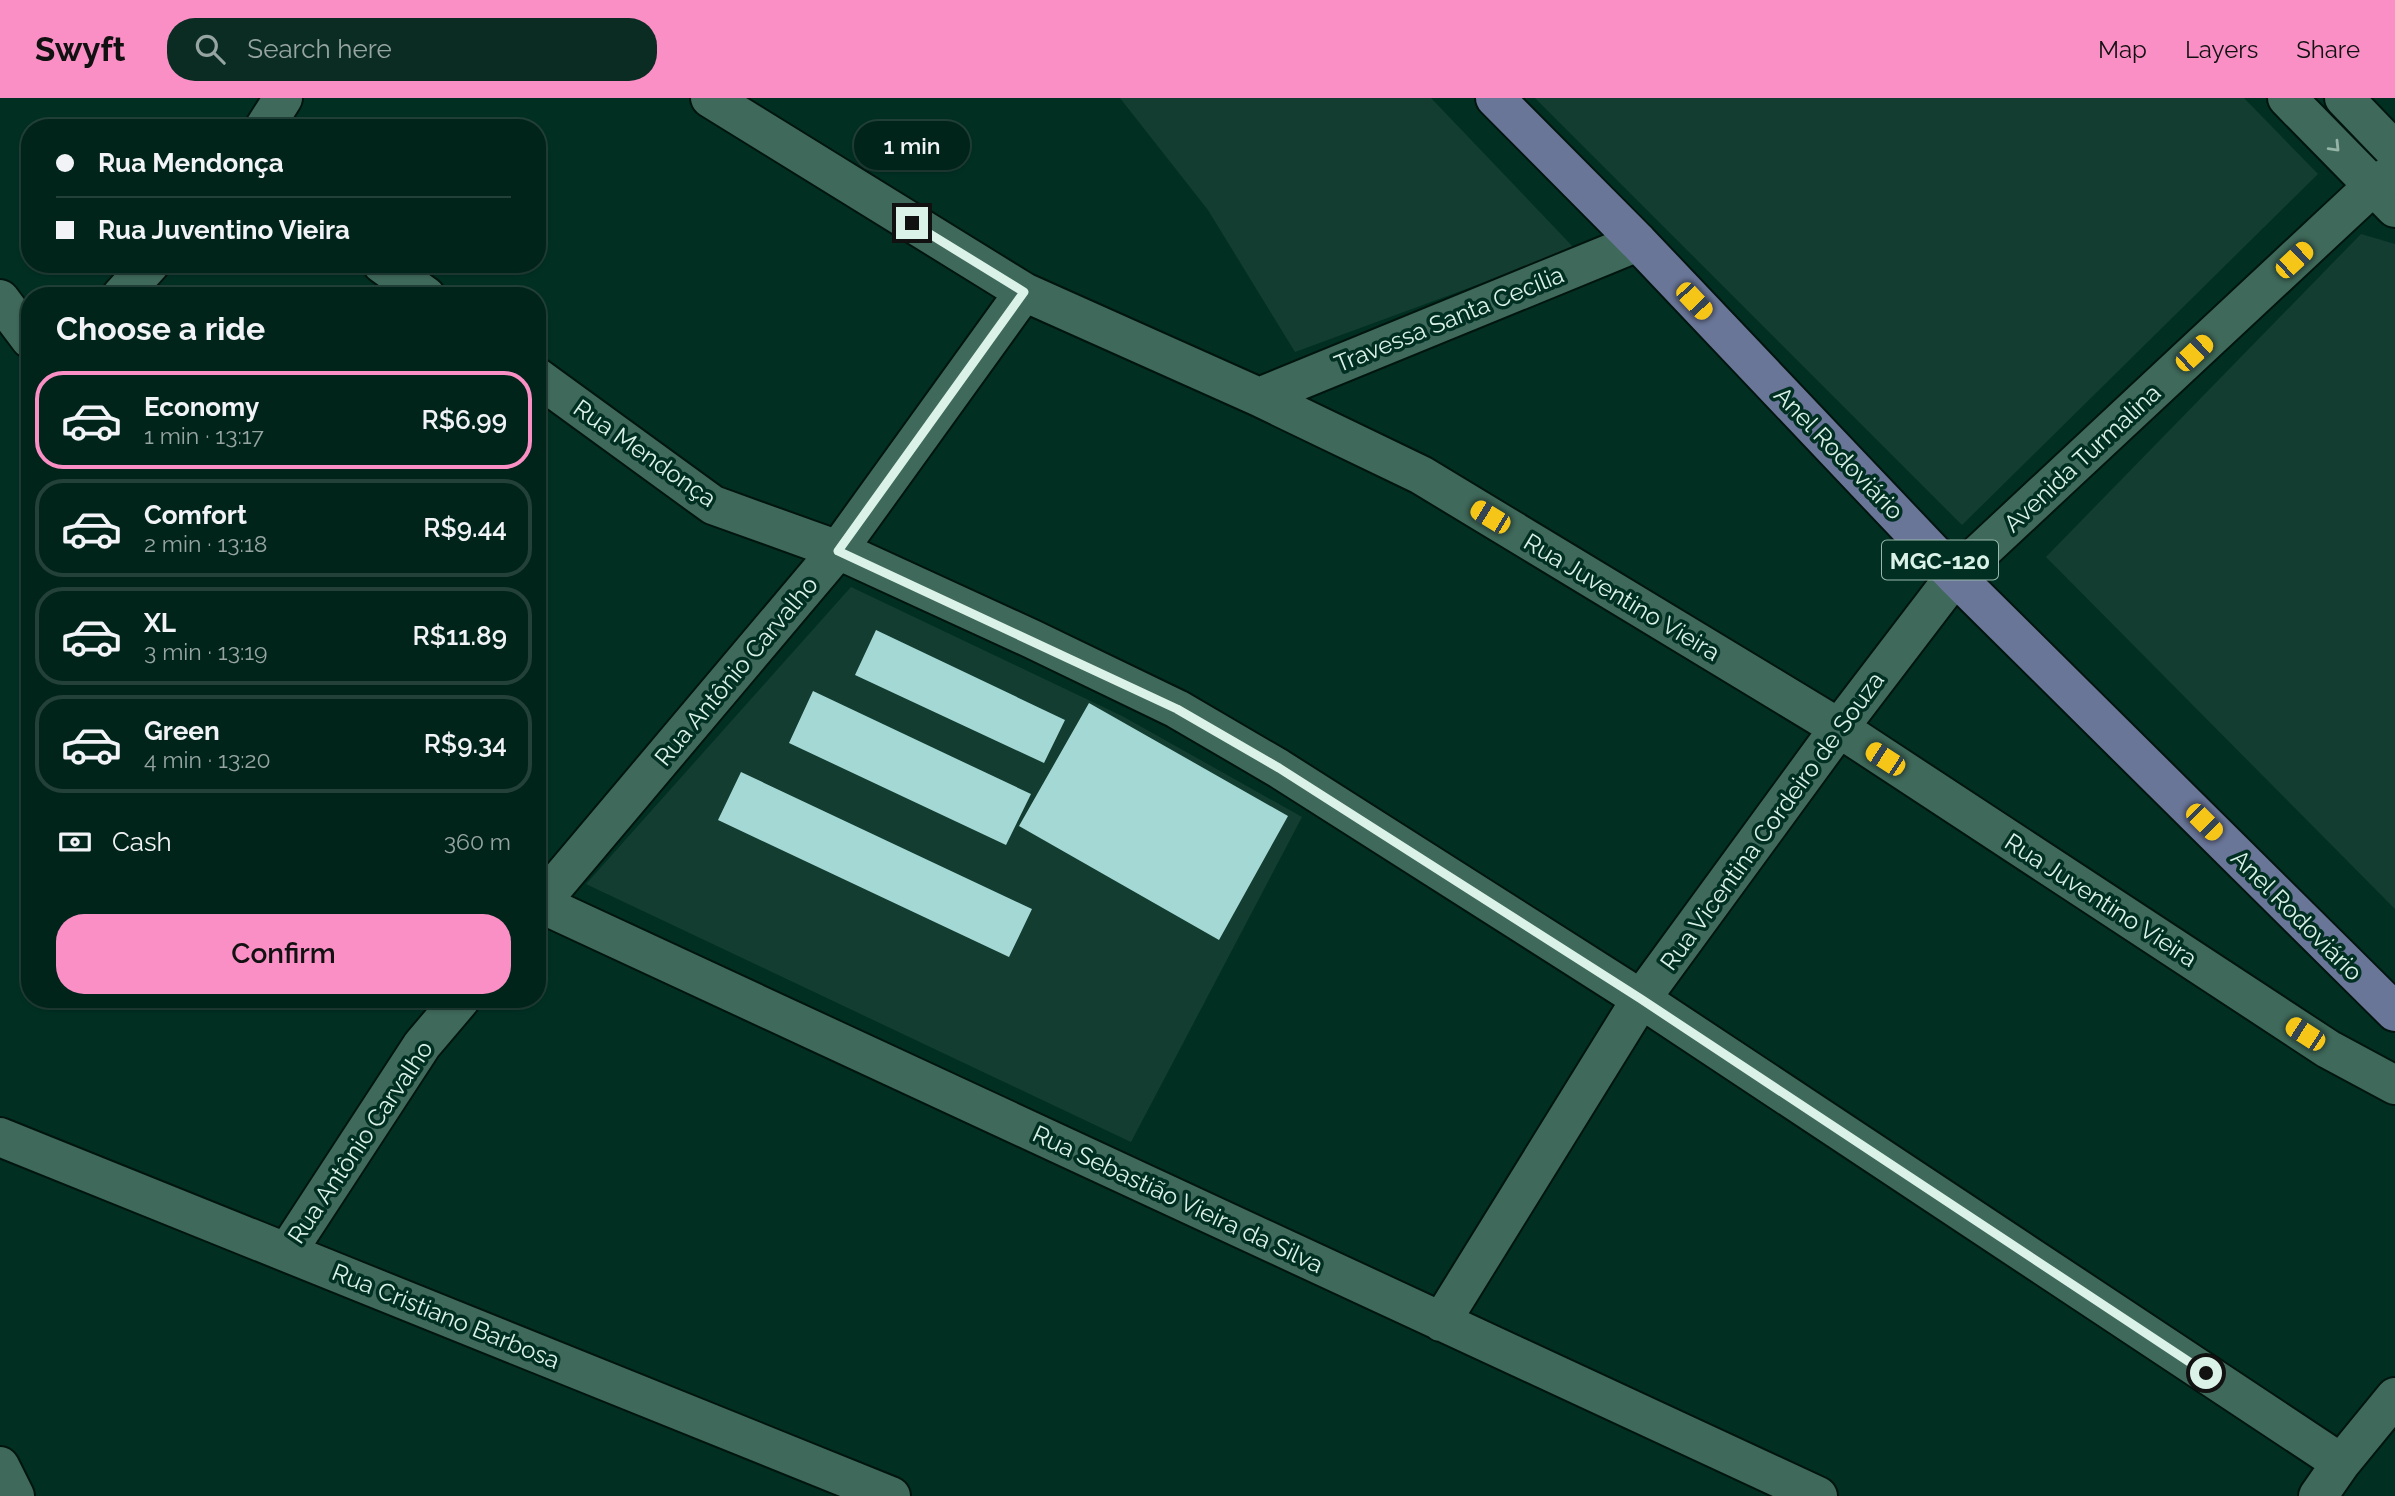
<!DOCTYPE html>
<html lang="en">
<head>
<meta charset="utf-8">
<style>
  :root { --surface:#01241a; --page:#0b2c23; --text:#f1f3f6; --muted:#96a4a2; --line:#234139; --accent:#fa8fc6 }
  body { margin:0; font-family:Raleway,sans-serif; background:var(--page); color:var(--text); height:100vh; display:flex; flex-direction:column; font-size:26px; white-space:nowrap }
  * { box-sizing:border-box; margin:0 }
  p { font-size:23px; color:var(--muted) }
  .icon { flex:none; width:38px; height:38px; fill:none; stroke:currentColor; stroke-width:2; stroke-linecap:round; stroke-linejoin:round }
  .map { position:relative; flex:1; overflow:hidden }
  .sheet { position:absolute; left:21px; top:189px; width:525px; height:721px; display:flex; flex-direction:column; background:var(--surface); border-radius:28px; box-shadow:0 2px 5px #0004,0 0 0 2px var(--line) }
  .sheet>* { flex:none }
  .hud { position:absolute; left:21px; top:21px; width:525px; height:154px; border-radius:28px; box-shadow:0 2px 5px #0004,0 0 0 2px var(--line); display:grid; align-content:center; height:154px; padding:0 35px; background:var(--surface) }
  .end { position:absolute; width:32px; height:32px; margin:-16px; border:9px solid #dbf2e8; background:#111; box-shadow:0 0 0 4px #111 }
  .from { border-radius:50% }
  .bubble { position:absolute; height:49px; border-radius:24px; background:var(--surface); box-shadow:0 2px 5px #0004,0 0 0 2px var(--line); font-size:23px; font-weight:600; line-height:49px; text-align:center }
  .car { position:absolute; width:21px; height:42px; margin:-21px -10px; border-radius:9px; box-shadow:0 0 5px 2px #0007; background:linear-gradient(#f5c518 24%,#345 0 40%,#f5c518 0 76%,#345 0 86%,#f5c518 0) }
  .hud b { display:flex; align-items:center; gap:24px; height:66px; font-size:26px }
  .hud b+b { border-top:2px solid var(--line) }
  .hud i { width:18px; height:18px; background:var(--text) }
  ul { padding:0; list-style:none }
  li { display:flex; align-items:center; gap:21px; height:98px; margin:0 14px 10px; padding:0 21px; border:4px solid var(--line); border-radius:28px }
  li div { flex:1 }
  li b { display:block; font-size:26px }
  li em { font-style:normal; font-weight:600 }
  li.active { border-color:var(--accent) }
  li>.icon { width:63px; height:63px; stroke-width:1.5 }
  h2 { padding:0 35px; font-size:32px; line-height:84px }
  .pay { display:flex; align-items:center; gap:18px; height:77px; padding:0 35px; font-size:26px }
  .pay p { margin-inline-start:auto }
  .action { display:flex; gap:14px; margin-top:auto; padding:14px 35px }
  .action a { flex:1; height:80px; border-radius:28px; background:var(--accent); color:#111; font-size:28px; font-weight:600; line-height:80px; text-align:center }
  header { display:flex; align-items:center; gap:42px; box-sizing:border-box; height:98px; padding:0 35px; background:var(--accent); color:#111 }
  header strong { font-size:33px }
  nav { display:flex; gap:38px; margin-inline-start:auto; font-size:24px }
  .search { width:490px; height:63px; background:var(--page); display:flex; align-items:center; gap:18px; box-sizing:border-box; padding:0 24px; border-radius:28px; color:var(--muted); font-size:26px }
  .map>svg:first-child { display:block }
  .built { fill:#133d30 }
  .building { fill:#a4d8d4 }
  .lines { fill:none; stroke-linecap:round; stroke-linejoin:round }
  .minor-casing { stroke:#01150e; stroke-width:42 }
  .major-casing { stroke:#01150e; stroke-width:42 }
  .minor { stroke:#3f695a; stroke-width:38 }
  .major { stroke:#6a7698; stroke-width:38 }
  .oneway { stroke:#95b4a8 }
  .route { stroke:#dbf2e8; stroke-width:9 }
  .labels { text-anchor:middle; dominant-baseline:central; stroke-width:7; stroke-linejoin:round; paint-order:stroke }
  .shield { fill:#013023; stroke:#9ab8ad; stroke-width:2 }
  .shield-label { font-size:23px; font-weight:bold; fill:#dbf2e8 }
  .street-label { font-size:24px; fill:#dbf2e8; stroke:#013023 }
</style>
</head>
<body>
<header>
<strong>Swyft</strong>
<div class="search"><svg class="icon" aria-label="search" viewBox="0 0 24 24"><circle cx="10" cy="10" r="6"/><path d="M15 15l6 6"/></svg>Search here</div>
<nav><a>Map</a><a>Layers</a><a>Share</a></nav>
</header>
<div class="map">
<svg width="2395" height="1398" viewBox="0 0 2395 1398">
  <rect width="100%" height="100%" fill="#013023"/>
  <path class="built" d="M 1120,0 L 1431,0 L 1575,151 L 1295,254 L 1208,112 Z
    M 1535,0 L 2244,0 L 2318,76 L 1962,427 Z
    M 2361,136 L 2395,146 L 2395,811 L 2046,459 Z
    M 851,489 L 1122,618 L 1302,719 L 1131,1044 L 586,786 Z"/>
  <path class="building" d="M 876,532 L 1065,622 L 1044,665 L 855,577 Z
    M 813,593 L 1031,696 L 1006,747 L 789,645 Z
    M 1089,605 L 1288,718 L 1219,842 L 1019,728 Z
    M 741,674 L 1032,811 L 1009,859 L 718,722 Z"/>
  <g class="lines">
    <g class="minor-casing">
      <path id="minor" d="M 710,0 L 1024,194 L 1259,299 L 1421,377 L 1839,630 L 2328,951 L 2395,987
        M 2287,0 L 2395,110
        M 2344,0 L 2395,53
        M 264,30 L 283,0
        M 382,166 L 426,198
        M 121,198 L 150,166
        M 0,201 L 30,241
        M 537,279 L 713,407 L 838,452 L 1032,541 L 1177,611 L 1278,670 L 1641,901 L 2341,1365
        M 1259,299 L 1638,144
        M 537,804 L 1818,1398
        M 537,809 L 838,452 L 1024,194
        M 0,1039 L 891,1398
        M 287,1154 L 422,947 L 461,901
        M 1441,1224 L 1641,901 L 1839,630 L 1955,478 L 2373,88 L 2395,74
        M 0,1368 L 15,1398
        M 2318,1398 L 2341,1365 L 2395,1299"/>
    </g>
    <g class="major-casing">
      <path id="major" d="M 1495,0 L 1638,144 L 1955,478 L 2395,914"/>
    </g>
    <use href="#minor" class="minor"/>
    <use href="#major" class="major"/>
  </g>
  <defs><path id="oneway-chevron" d="M-2-3.5L2.5 0L-2 3.5" fill="none" stroke-width="1.6" stroke-linecap="round" stroke-linejoin="round" transform="scale(1.75)"/></defs>
  <use class="oneway" href="#oneway-chevron" transform="translate(2335 49) rotate(46)"/>
  <g class="lines">
    <path class="route" d="M 912,125 L 1024,194 L 838,453 L 1177,611 L 1279,670 L 1641,901 L 2206,1275"/>
  </g>
  <g class="labels">
    <rect class="shield" x="1882" y="442.5" width="116" height="39" rx="5"/>
    <g class="shield-label">
      <text x="1940" y="462">MGC-120</text>
    </g>
    <g class="street-label">
      <text transform="translate(1449 221) rotate(-22)">Travessa Santa Cecília</text>
      <text transform="translate(645 355) rotate(35)">Rua Mendonça</text>
      <text transform="translate(1839 355) rotate(46)">Anel Rodoviário</text>
      <text transform="translate(2082 360) rotate(-43)">Avenida Turmalina</text>
      <text transform="translate(1622 499) rotate(31)">Rua Juventino Vieira</text>
      <text transform="translate(736 573) rotate(-50)">Rua Antônio Carvalho</text>
      <text transform="translate(1772 723) rotate(-54)">Rua Vicentina Cordeiro de Souza</text>
      <text transform="translate(2101 802) rotate(33)">Rua Juventino Vieira</text>
      <text transform="translate(2297 817) rotate(45)">Anel Rodoviário</text>
      <text transform="translate(360 1044) rotate(-56)">Rua Antônio Carvalho</text>
      <text transform="translate(1178 1101) rotate(25)">Rua Sebastião Vieira da Silva</text>
      <text transform="translate(446 1218) rotate(22)">Rua Cristiano Barbosa</text>
    </g>
  </g>
</svg>
<i class="end from" style="left:2206px;top:1275px"></i>
<i class="end" style="left:912px;top:125px"></i>
<div class="bubble" style="left:854px;top:23px;width:116px">1 min</div>
<i class="car" style="left:2294px;top:162px;rotate:47deg"></i>
<i class="car" style="left:1694px;top:203px;rotate:137deg"></i>
<i class="car" style="left:2194px;top:255px;rotate:47deg"></i>
<i class="car" style="left:1490px;top:419px;rotate:301deg"></i>
<i class="car" style="left:1885px;top:661px;rotate:303deg"></i>
<i class="car" style="left:2204px;top:724px;rotate:135deg"></i>
<i class="car" style="left:2305px;top:936px;rotate:303deg"></i>
<div class="hud">
<b><i class="from"></i>Rua Mendonça</b>
<b><i></i>Rua Juventino Vieira</b>
</div>
<section class="sheet">
<h2>Choose a ride</h2>
<ul>
<li class="active"><svg class="icon" aria-label="car" viewBox="0 0 24 24"><path d="M5 17H2v-5l4-1 3-4h7l3 4 3 1v5h-3M9 17h6M6 11h13"/><circle cx="7" cy="17" r="2"/><circle cx="17" cy="17" r="2"/></svg><div><b>Economy</b><p>1 min · 13:17</p></div><em>R$6.99</em></li>
<li><svg class="icon" aria-label="car" viewBox="0 0 24 24"><path d="M5 17H2v-5l4-1 3-4h7l3 4 3 1v5h-3M9 17h6M6 11h13"/><circle cx="7" cy="17" r="2"/><circle cx="17" cy="17" r="2"/></svg><div><b>Comfort</b><p>2 min · 13:18</p></div><em>R$9.44</em></li>
<li><svg class="icon" aria-label="car" viewBox="0 0 24 24"><path d="M5 17H2v-5l4-1 3-4h7l3 4 3 1v5h-3M9 17h6M6 11h13"/><circle cx="7" cy="17" r="2"/><circle cx="17" cy="17" r="2"/></svg><div><b>XL</b><p>3 min · 13:19</p></div><em>R$11.89</em></li>
<li><svg class="icon" aria-label="car" viewBox="0 0 24 24"><path d="M5 17H2v-5l4-1 3-4h7l3 4 3 1v5h-3M9 17h6M6 11h13"/><circle cx="7" cy="17" r="2"/><circle cx="17" cy="17" r="2"/></svg><div><b>Green</b><p>4 min · 13:20</p></div><em>R$9.34</em></li>
</ul>
<div class="pay"><svg class="icon" aria-label="cash" viewBox="0 0 24 24"><path d="M3 7h18v10H3z"/><circle cx="12" cy="12" r="2"/></svg>Cash<p>360 m</p></div>
<div class="action"><a>Confirm</a></div>
</section>
</div>
</body>
</html>
